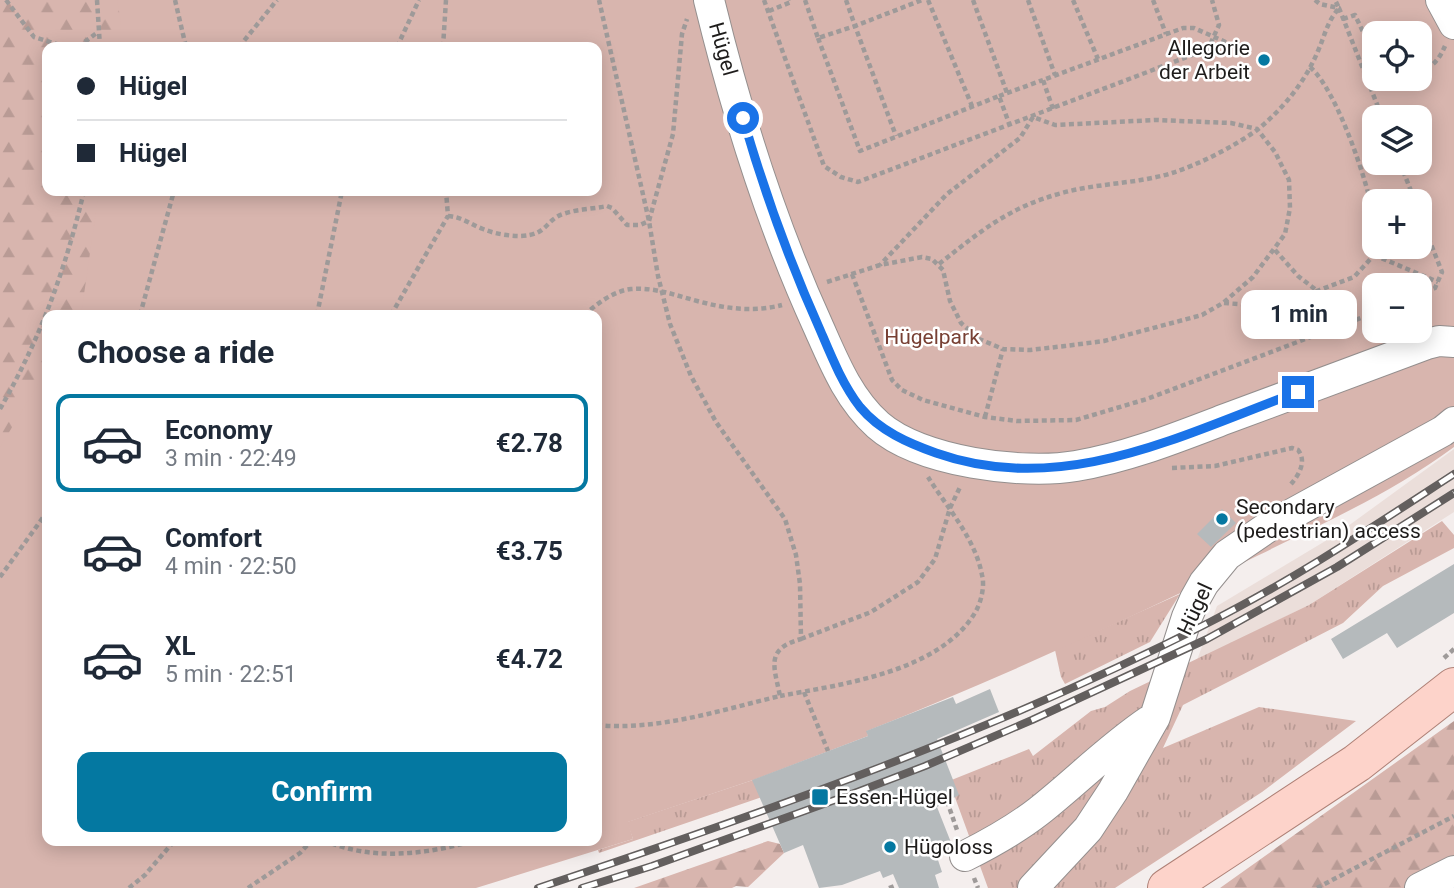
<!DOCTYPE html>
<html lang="en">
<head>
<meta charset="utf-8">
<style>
  :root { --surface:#fff; --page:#f6f6f7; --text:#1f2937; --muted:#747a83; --line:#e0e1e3; --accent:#0478a1 }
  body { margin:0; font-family:Roboto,sans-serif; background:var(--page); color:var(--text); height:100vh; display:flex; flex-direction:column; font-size:26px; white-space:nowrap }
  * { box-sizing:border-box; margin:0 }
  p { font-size:23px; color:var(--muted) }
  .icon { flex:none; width:38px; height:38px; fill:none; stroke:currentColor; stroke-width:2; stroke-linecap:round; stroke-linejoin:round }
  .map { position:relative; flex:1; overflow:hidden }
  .drawer { position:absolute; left:42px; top:310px; width:560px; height:536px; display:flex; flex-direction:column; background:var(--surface); border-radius:14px; box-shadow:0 4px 18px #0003 }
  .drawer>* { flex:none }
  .top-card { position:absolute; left:42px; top:42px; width:560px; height:154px; border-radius:14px; box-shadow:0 4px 18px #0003; display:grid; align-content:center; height:154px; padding:0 35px; background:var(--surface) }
  .tools { position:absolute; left:1362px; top:21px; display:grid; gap:14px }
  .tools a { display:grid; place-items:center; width:70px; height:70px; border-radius:14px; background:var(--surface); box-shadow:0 4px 18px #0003; font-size:35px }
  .end { position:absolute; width:32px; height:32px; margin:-16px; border:9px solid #1a73e8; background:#fff; box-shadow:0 0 0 4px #fff }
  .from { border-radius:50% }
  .bubble { position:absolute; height:49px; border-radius:14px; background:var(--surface); box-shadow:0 4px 18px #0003; font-size:23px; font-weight:700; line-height:49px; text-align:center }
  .top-card b { display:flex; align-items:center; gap:24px; height:66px; font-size:26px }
  .top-card b+b { border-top:2px solid var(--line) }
  .top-card i { width:18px; height:18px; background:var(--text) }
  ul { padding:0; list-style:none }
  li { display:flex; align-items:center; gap:21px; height:98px; margin:0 14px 10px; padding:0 21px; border:4px solid transparent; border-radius:14px }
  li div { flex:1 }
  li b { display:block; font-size:26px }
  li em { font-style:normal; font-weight:700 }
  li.active { border-color:var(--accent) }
  li>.icon { width:63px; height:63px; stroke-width:1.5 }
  h2 { padding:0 35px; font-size:32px; line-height:84px }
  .cta { display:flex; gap:14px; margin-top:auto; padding:14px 35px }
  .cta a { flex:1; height:80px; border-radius:14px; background:var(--accent); color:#fff; font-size:28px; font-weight:700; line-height:80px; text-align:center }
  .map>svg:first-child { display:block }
  .built { fill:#ebdeda }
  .grass { fill:url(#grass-tufts) }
  .forest { fill:url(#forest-firs) }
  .green { fill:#d8b5ae; fill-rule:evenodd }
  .building { fill:#b5babc }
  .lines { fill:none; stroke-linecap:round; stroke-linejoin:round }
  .minor-casing { stroke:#948f8e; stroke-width:32 }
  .major-casing { stroke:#ae8076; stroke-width:40 }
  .path { stroke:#9e9a99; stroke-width:4.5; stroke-dasharray:5 3.5; stroke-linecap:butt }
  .minor { stroke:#fff; stroke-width:30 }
  .major { stroke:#fdd3ca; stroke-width:38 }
  .rail-casing { stroke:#635f5e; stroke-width:8 }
  .rail { stroke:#fff; stroke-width:5; stroke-dasharray:16; stroke-linecap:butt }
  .route { stroke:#1a73e8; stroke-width:9 }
  .poi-dot { fill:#0478a1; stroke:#fff; stroke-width:2.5 }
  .labels { text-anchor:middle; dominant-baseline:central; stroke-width:5; stroke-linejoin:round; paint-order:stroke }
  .poi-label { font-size:21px; fill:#1e1c1b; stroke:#fff; text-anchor:start }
  .street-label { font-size:21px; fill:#1e1c1b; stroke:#fff }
  .park-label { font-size:21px; fill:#784034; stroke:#fff }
</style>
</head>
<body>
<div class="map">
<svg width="1454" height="888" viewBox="0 0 1454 888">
  <defs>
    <pattern id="grass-tufts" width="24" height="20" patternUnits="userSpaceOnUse" patternTransform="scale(1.75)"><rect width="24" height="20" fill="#d8b5ae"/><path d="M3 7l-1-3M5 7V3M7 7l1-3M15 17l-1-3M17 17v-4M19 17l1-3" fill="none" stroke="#b99b95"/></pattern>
    <pattern id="forest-firs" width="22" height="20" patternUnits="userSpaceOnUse" patternTransform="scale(1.75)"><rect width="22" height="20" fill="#d8b5ae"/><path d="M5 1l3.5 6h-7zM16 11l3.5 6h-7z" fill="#b99b95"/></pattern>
  </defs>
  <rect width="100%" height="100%" fill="#f4eeed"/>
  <path class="built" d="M 1454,449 L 1454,512 L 1309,605 L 1197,660 L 1217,606 L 1337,534 Z"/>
  <path class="grass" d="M 1442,521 L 1454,535 L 1454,548 L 1383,586 L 1343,623 L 1183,705 L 1163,748 L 1259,707 L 1356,721 L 1262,792 L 1115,888 L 988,888 L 949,781 L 1029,749 L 1033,756 L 1091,711 L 1105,707 L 1130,691 L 1309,605 Z
    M 1180,594 L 1150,642 L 1065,684 L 1061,677 L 1055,650 Z
    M 756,779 L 762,797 L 599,853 L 598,850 L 633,839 L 627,822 Z"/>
  <path class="forest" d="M 0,0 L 123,0 L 124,47 L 47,47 L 47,191 L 102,191 L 83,315 L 47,315 L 47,377 L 0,453 Z
    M 1454,721 L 1454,862 L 1404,888 L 1220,888 Z
    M 768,841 L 780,844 L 784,853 L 748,887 L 736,886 L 732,888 L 634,888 Z"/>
  <path class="green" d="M 117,0 L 1454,0 L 1454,447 C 1395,491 1326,522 1259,555 C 1131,618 1000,678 867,731 L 868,736 L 756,779 L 628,822 L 633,839 L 476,888 L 0,888 L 0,447 L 47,370 L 47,840 L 597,840 L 597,315 L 81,315 L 99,191 L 597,191 L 597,47 L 118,47 L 121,22 ZM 1374,33 L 1419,33 L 1419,79 L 1374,79 ZM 1374,117 L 1419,117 L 1419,163 L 1374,163 ZM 1374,201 L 1419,201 L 1419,247 L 1374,247 ZM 1374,285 L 1419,285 L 1419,331 L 1374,331 Z"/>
  <path class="building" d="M 1222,509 L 1236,523 L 1211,547 L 1197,534 Z
    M 1454,564 L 1454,613 L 1397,648 L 1387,633 L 1343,659 L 1331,639 Z
    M 990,689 L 999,712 L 937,739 L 959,795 L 937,807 L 952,845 L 948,853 L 937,857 L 942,872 L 935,875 L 939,888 L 899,888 L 893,874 L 883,878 L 880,871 L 842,885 L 819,888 L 803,845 L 784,853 L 752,780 L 868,736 L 866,731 L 953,697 L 956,704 Z"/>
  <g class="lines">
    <g class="minor-casing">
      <path id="minor" d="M 709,0 C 736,111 771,223 818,326 C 834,362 848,398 878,425 C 920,462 1023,475 1076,466 C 1129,457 1178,437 1228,418 C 1294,394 1360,369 1427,344 L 1439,341 L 1454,342
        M 1441,0 L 1454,24
        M 965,856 C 991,843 1016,829 1039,811 C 1077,781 1109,748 1149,721
        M 1033,888 L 1088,829 L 1113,791 L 1155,717 L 1187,617 L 1195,599 L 1204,583 L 1227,555 L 1268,527 L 1443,431 L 1454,422
        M 1420,888 L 1454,871"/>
    </g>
    <g class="major-casing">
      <path id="major" d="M 1167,888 L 1357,763 L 1454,687"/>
    </g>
    <path class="path" d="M 6,0 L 34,37 L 66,47
      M 97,0 L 100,47
      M 175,0 L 186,47
      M 764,0 L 824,166 L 841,177 L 858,182 L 1208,49 L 1219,25 L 1212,0
      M 805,0 L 818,38 L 855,26 L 896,136
      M 846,0 L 855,26 L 922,0
      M 928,0 L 972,106
      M 973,0 L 1007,93
      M 1028,0 L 1055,75
      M 1073,0 L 1098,59
      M 1153,0 L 1166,34
      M 1315,0 L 1320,4 L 1339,8 L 1382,117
      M 769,11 L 791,2 L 790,0
      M 1343,19 L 1355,15 L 1374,55
      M 818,38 L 860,151 L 999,96 L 1010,126
      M 78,47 L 98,32
      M 239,47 L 277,0
      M 397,47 L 419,0
      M 443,47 L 446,0
      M 1310,67 C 1337,90 1368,183 1374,218
      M 1419,73 C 1433,66 1439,60 1445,46
      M 999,96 L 1043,80
      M 1053,109 L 1043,80 L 1183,28 L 1194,28 L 1248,52
      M 1400,163 L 1415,201
      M 1419,214 L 1442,272 L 1435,288 L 1419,295
      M 448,216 C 462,217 470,224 483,229 C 495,234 509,236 521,236 C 548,235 545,220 563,214 C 577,209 593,209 607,206 L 612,208 L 627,225 L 640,225 L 649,221 L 673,134 L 682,34 L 687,19
      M 1275,250 L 1298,276 L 1355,320
      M 1374,255 L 1438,282
      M 939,264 C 981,231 1009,207 1062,193 C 1098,183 1136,184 1172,173 C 1200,164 1233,147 1257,130 C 1283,109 1305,82 1318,51 C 1325,35 1327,22 1339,8 L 1335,0
      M 852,274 L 892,380 L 902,390 L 923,400 L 985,417 L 1017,421 L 1076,420 L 1147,399 L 1374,313
      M 827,282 L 880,265 L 922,257 L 932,259 L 943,270 L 950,301 L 961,323 L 979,339 L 1003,349 L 1030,350 L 1065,346 L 1104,341 L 1202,315 L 1223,303 L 1253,277 L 1285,234 L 1290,208 L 1289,180 L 1275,152 L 1257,129 L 1231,123 L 1156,120 L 1055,125 L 1033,117 L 1020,138 L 947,194 L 880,265
      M 1224,303 L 1251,305 L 1277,302 L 1317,291 L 1354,277 L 1374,255 L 1374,247
      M 140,315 L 174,191
      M 317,315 L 342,191
      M 391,315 L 448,216 L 446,191
      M 584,315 C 597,304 613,291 631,289 C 656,287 677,296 701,302 C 728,309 755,312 782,305
      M 0,409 C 41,337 65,271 84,191
      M 985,417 L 1003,349
      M 1172,468 L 1215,466 L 1292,448 L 1298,450 C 1307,461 1299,475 1291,484
      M 0,577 L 47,512
      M 801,639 L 871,612 L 918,582 L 935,559 L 950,508 L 961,485
      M 1444,658 L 1454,649
      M 804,692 L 828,751
      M 780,696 C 843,684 941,672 976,611 C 981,602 985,586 982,575 C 975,538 948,509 928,477
      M 597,725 C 658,731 721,710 780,696 C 774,666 765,649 801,639 L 800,584 L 796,555 L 785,519 L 716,422 L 691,376 L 670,324 L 658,276 L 649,221 L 599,0
      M 947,801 L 958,833
      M 324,840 C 372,862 428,854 477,840
      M 974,878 L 978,888
      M 129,888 L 145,875 L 175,840
      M 248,888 L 300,853 L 312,840
      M 889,888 L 897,885
      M 1317,888 L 1454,816"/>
    <use href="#minor" class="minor"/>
    <use href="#major" class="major"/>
    <g class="rail-casing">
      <path id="rail" d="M 538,888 C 766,812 995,732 1210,622 C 1295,579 1374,526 1454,474
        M 582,888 L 652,866 L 857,792 L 925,766 L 1032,720 L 1207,639 L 1337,567 L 1454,493"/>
    </g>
    <use href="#rail" class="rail"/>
  </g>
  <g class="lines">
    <path class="route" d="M 743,118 C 764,191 790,263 821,332 C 832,358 843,385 860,407 C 880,431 908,443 936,453 C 1063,498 1181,435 1298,392"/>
  </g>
  <g class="poi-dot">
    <circle cx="1264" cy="60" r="7"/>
    <circle cx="1222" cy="519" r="7"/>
    <rect x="811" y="788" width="18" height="18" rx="3.5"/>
    <circle cx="890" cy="847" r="7"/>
  </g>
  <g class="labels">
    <g class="poi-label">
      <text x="1250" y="48" text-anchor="end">Allegorie<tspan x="1250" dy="24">der Arbeit</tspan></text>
      <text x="1236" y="507">Secondary<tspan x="1236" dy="24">(pedestrian) access</tspan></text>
      <text x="836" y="797">Essen-Hügel</text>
      <text x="904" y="847">Hügoloss</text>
    </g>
    <g class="street-label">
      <text transform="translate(723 49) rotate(74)">Hügel</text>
      <text transform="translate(1195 609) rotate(-65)">Hügel</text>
    </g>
    <g class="park-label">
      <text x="932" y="337">Hügelpark</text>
    </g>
  </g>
</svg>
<div class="tools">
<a><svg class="icon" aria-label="locate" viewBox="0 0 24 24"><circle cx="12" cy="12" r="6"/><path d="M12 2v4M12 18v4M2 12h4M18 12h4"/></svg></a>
<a><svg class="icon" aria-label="layers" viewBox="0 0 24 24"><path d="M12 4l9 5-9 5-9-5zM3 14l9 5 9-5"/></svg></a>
<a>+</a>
<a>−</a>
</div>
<i class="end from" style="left:743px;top:118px"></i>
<i class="end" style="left:1298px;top:392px"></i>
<div class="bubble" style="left:1241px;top:290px;width:116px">1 min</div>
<div class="top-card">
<b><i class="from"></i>Hügel</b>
<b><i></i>Hügel</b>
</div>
<section class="drawer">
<h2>Choose a ride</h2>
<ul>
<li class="active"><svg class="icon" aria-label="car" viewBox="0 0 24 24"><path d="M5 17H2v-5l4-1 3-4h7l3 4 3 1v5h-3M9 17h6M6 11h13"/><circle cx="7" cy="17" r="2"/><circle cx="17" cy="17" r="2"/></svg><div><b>Economy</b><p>3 min · 22:49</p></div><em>€2.78</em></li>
<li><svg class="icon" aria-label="car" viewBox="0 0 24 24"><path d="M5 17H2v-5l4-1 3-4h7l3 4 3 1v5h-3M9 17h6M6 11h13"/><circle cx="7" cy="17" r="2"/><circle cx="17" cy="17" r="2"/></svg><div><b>Comfort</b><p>4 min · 22:50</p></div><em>€3.75</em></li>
<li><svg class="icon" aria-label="car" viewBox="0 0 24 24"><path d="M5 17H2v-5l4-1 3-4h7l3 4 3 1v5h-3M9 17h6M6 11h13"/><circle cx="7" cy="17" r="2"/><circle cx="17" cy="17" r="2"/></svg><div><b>XL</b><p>5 min · 22:51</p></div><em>€4.72</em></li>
</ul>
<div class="cta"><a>Confirm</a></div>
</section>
</div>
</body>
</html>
